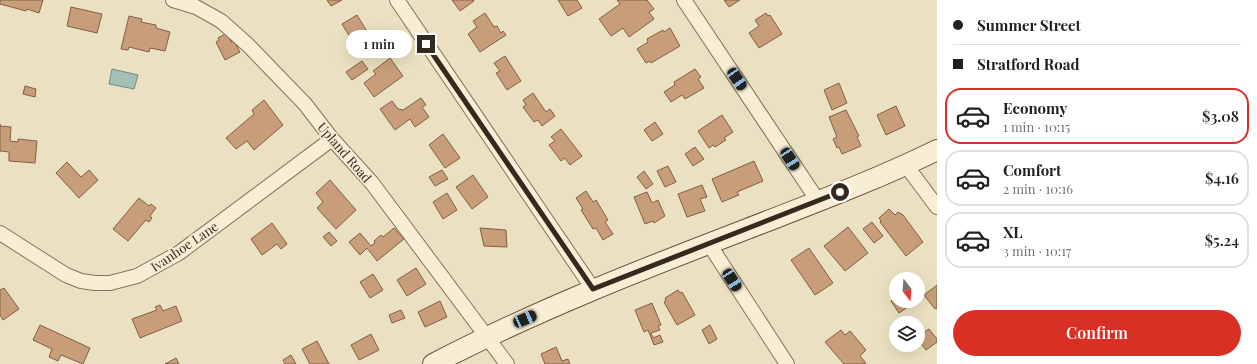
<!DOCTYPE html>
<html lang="en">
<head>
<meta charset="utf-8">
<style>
  :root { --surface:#fff; --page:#f2f2f2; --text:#202124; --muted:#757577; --line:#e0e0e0; --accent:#d93025 }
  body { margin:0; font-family:"Playfair Display",serif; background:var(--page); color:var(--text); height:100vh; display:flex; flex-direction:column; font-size:15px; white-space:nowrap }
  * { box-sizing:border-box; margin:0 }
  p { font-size:13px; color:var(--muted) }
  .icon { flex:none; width:22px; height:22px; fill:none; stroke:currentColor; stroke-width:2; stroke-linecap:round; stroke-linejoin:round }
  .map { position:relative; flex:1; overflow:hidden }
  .details { display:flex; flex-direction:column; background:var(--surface); width:320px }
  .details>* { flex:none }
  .banner { display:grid; align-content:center; height:88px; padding:0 16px; background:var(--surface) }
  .needle { width:26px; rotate:163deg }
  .fabs { position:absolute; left:889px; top:272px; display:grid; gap:8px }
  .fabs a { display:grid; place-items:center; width:36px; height:36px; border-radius:50%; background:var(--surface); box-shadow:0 4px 16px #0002; font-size:20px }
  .end { position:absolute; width:18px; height:18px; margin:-9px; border:5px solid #352a1e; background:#fff; box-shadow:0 0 0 2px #fff }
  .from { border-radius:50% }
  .bubble { position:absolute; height:28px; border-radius:14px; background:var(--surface); box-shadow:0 4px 16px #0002; font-size:13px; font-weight:600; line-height:28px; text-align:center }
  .car { position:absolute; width:12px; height:24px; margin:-12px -6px; border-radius:5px; box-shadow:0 0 3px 1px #0007; background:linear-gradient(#222 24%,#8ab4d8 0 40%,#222 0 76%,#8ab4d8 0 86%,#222 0) }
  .banner b { display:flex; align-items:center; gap:14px; height:38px; font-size:15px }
  .banner b+b { border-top:1px solid var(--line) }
  .banner i { width:10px; height:10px; background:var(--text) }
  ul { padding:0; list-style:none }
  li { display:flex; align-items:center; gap:12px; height:56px; margin:0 8px 6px; padding:0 8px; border:2px solid var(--line); border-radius:16px }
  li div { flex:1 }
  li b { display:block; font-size:15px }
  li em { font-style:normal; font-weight:600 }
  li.selected { border-color:var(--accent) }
  li>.icon { width:36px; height:36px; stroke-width:1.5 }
  .action { display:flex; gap:8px; margin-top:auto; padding:8px 16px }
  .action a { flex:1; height:46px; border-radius:24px; background:var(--accent); color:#fff; font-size:16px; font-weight:600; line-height:46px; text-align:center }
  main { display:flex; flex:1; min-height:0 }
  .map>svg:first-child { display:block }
  .water { fill:#a4beb8; stroke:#6c8c85 }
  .building { fill:#c89e7a; stroke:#825e42 }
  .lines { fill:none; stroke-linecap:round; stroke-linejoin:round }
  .street-casing { stroke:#84735a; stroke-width:16 }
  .secondary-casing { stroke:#66543e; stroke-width:22 }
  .street { stroke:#f7eed5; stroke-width:14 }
  .secondary { stroke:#f7eed5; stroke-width:20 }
  .route { stroke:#352a1e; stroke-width:5 }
  .labels { text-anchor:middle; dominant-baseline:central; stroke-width:3.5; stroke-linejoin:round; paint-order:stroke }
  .street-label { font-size:13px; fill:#352a1e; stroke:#f3ebd2 }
</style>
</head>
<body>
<main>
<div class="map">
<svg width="937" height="364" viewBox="0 0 937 364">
  <rect width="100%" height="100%" fill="#ebe1c2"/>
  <path class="water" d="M 112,69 L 138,75 L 134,89 L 109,84 Z"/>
  <path class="building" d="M 0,0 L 43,0 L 39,13 L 27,9 L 26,11 L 0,4 Z
    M 327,0 L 342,0 L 331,6 Z
    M 452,0 L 473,0 L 474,1 L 460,11 Z
    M 558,0 L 577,0 L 582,8 L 568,16 Z
    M 617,0 L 647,0 L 654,9 L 649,12 L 654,19 L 629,37 L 623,28 L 611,36 L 599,19 L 620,4 Z
    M 724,0 L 740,0 L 729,7 Z
    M 71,7 L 102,14 L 97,33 L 67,26 Z
    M 485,13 L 494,27 L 497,26 L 501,33 L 503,31 L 506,35 L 480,52 L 468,34 L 477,27 L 473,21 Z
    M 766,13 L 768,16 L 770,15 L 782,34 L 759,48 L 749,33 L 759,26 L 755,20 Z
    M 357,15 L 368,33 L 365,35 L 369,42 L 354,51 L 349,44 L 353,42 L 342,24 Z
    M 129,16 L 142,19 L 141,22 L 156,25 L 156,28 L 170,32 L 165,51 L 150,48 L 149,52 L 129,47 L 128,50 L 121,49 Z
    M 670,28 L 680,46 L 651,63 L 650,61 L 646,63 L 637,49 L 648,42 L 647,39 L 663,30 L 664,32 Z
    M 227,33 L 231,42 L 234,41 L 240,52 L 225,60 L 216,42 L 219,40 L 218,38 Z
    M 505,56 L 521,81 L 507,90 L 496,73 L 500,71 L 494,63 Z
    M 390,58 L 403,76 L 374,97 L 364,83 L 376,74 L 373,71 Z
    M 362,61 L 368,69 L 352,80 L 346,72 Z
    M 695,69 L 701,77 L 698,79 L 704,88 L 685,99 L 682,95 L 671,102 L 664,92 L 675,85 L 674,82 Z
    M 839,83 L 847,103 L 832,110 L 824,90 Z
    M 25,86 L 36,89 L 35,97 L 23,94 Z
    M 533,93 L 546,112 L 550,109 L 555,116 L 542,126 L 538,120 L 534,122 L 523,107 L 526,105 L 523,100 Z
    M 421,98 L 426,105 L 422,107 L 429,117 L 415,127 L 410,119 L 395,130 L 380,109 L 392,101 L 398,109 L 403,110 Z
    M 264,100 L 283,125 L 254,150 L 247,141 L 236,149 L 226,138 L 254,114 L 252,110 Z
    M 896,106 L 905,126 L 886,135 L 877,115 Z
    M 846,110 L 859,136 L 857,137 L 861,146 L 842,154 L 839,147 L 837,148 L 833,139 L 837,137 L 829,117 Z
    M 722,115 L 733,132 L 724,138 L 726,140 L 715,147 L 713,145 L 709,148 L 698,131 Z
    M 655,122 L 663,134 L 652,141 L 644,130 Z
    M 0,124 L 0,126 L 11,127 L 10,141 L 18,142 L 18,139 L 37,141 L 35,163 L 9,161 L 9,152 L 0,151 Z
    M 561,129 L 582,156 L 570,165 L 565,158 L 561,161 L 549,145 L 555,141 L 551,137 Z
    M 443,134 L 460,158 L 445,168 L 429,145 Z
    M 695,147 L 704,159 L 693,166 L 685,154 Z
    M 754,161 L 763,181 L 737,192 L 739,195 L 722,202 L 712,179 Z
    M 67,162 L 81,177 L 89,170 L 98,180 L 79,198 L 56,173 Z
    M 668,166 L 676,182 L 665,187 L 657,171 Z
    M 442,170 L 448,179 L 435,186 L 429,177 Z
    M 644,171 L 653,184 L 646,189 L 637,177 Z
    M 473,175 L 488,197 L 472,209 L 456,187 Z
    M 330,180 L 356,210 L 336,229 L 317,208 L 323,202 L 316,193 Z
    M 702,185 L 707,197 L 700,199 L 705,211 L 687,217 L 678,194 Z
    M 586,191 L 593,202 L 596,200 L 608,220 L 605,222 L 613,234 L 603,240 L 596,228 L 593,229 L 581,210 L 583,209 L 576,198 Z
    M 647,192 L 652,203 L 658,200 L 665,216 L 654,223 L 653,221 L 645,224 L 634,197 Z
    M 447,193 L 457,210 L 443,219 L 433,202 Z
    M 139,198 L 149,206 L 151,204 L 156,208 L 150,216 L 152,218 L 149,222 L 146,220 L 128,241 L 113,229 Z
    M 889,209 L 895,215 L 898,212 L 903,215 L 923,242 L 906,256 L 880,222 L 881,221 L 879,218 Z
    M 872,222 L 883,236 L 874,243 L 863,229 Z
    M 272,223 L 287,244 L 281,249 L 277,244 L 262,255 L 251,239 Z
    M 848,227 L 868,253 L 845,271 L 824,246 Z
    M 394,228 L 404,239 L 377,261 L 367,248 L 360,255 L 349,242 L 360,233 L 371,246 L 375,243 L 374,241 L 381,235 L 383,237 Z
    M 480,228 L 506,230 L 507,247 L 484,246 Z
    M 329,232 L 337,241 L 331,246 L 323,237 Z
    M 809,248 L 833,283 L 815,295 L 791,260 Z
    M 416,268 L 426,284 L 407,296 L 397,280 Z
    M 373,274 L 383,290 L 370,298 L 360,282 Z
    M 937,285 L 937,308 L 935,309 L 924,295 Z
    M 4,288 L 19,309 L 3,320 L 0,315 L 0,290 Z
    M 678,290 L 680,293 L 682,292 L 695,315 L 677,325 L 664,302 L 666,300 L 665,298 Z
    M 896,297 L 896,301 L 910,301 L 912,304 L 899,313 L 891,301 Z
    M 440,301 L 447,317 L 425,327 L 418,312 Z
    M 652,303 L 661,325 L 658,326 L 660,330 L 651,333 L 653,338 L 660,335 L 663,342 L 654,345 L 648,330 L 644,332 L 635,310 Z
    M 160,305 L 163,311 L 176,306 L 182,321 L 140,338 L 132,319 L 157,310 L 155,307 Z
    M 401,310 L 405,318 L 392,323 L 389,315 Z
    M 40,325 L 90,348 L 83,364 L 61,355 L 58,361 L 49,357 L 52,349 L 33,340 Z
    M 710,325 L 717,339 L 709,344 L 702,330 Z
    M 929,329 L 937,339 L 937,342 L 926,350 L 918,340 L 918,336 Z
    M 841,330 L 845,335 L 850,331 L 866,350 L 860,356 L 866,363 L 865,364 L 844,364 L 825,342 Z
    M 371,334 L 379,350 L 359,360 L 351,345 Z
    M 317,341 L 329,364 L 310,364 L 302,349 Z
    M 556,347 L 562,361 L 568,359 L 570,364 L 545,364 L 541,354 Z
    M 291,355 L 296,364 L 285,364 L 283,360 Z
    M 176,358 L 179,364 L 165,364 Z"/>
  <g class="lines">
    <g class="street-casing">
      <path id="street" d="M 173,0 L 196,7 L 221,21 L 248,45 L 305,104 L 332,139 L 372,183 L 507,364
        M 397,0 L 593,289
        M 684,0 L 818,201
        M 905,164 L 937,207
        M 0,233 L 66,275 L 81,281 L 95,283 L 110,283 L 137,276 L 179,253 L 332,139
        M 709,244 L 787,364"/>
    </g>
    <g class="secondary-casing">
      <path id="secondary" d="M 433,364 C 535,311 640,270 747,229 C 811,204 876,180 937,150"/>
    </g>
    <use href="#street" class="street"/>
    <use href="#secondary" class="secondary"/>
  </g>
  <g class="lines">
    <path class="route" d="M 426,44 L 593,289 L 840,192"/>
  </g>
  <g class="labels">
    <g class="street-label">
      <text transform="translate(345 152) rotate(49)">Upland Road</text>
      <text transform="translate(184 246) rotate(-34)">Ivanhoe Lane</text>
    </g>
  </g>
</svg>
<div class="fabs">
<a><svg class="needle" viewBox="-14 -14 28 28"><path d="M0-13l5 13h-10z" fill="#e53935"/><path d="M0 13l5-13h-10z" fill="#757577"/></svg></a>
<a><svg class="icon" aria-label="layers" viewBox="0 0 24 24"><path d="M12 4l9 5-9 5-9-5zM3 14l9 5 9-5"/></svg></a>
</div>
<i class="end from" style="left:840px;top:192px"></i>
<i class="end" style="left:426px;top:44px"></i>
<div class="bubble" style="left:346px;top:30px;width:66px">1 min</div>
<i class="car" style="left:737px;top:79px;rotate:146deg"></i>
<i class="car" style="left:790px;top:159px;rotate:147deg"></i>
<i class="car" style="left:732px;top:280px;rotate:147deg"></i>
<i class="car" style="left:525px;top:319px;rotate:66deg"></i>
</div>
<section class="details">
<div class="banner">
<b><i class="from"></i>Summer Street</b>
<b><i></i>Stratford Road</b>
</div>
<ul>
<li class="selected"><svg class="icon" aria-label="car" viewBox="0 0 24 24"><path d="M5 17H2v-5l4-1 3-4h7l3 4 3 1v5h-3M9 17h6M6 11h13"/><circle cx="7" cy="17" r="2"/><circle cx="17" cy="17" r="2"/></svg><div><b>Economy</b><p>1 min · 10:15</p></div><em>$3.08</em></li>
<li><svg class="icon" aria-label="car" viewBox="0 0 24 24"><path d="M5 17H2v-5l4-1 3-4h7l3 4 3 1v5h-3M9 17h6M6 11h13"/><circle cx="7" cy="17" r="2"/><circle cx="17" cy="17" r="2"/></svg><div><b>Comfort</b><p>2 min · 10:16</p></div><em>$4.16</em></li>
<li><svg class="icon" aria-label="car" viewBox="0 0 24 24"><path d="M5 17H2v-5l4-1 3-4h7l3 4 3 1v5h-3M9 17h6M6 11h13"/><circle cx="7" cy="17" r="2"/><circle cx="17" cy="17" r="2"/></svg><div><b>XL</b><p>3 min · 10:17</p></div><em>$5.24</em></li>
</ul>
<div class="action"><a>Confirm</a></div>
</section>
</main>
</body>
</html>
